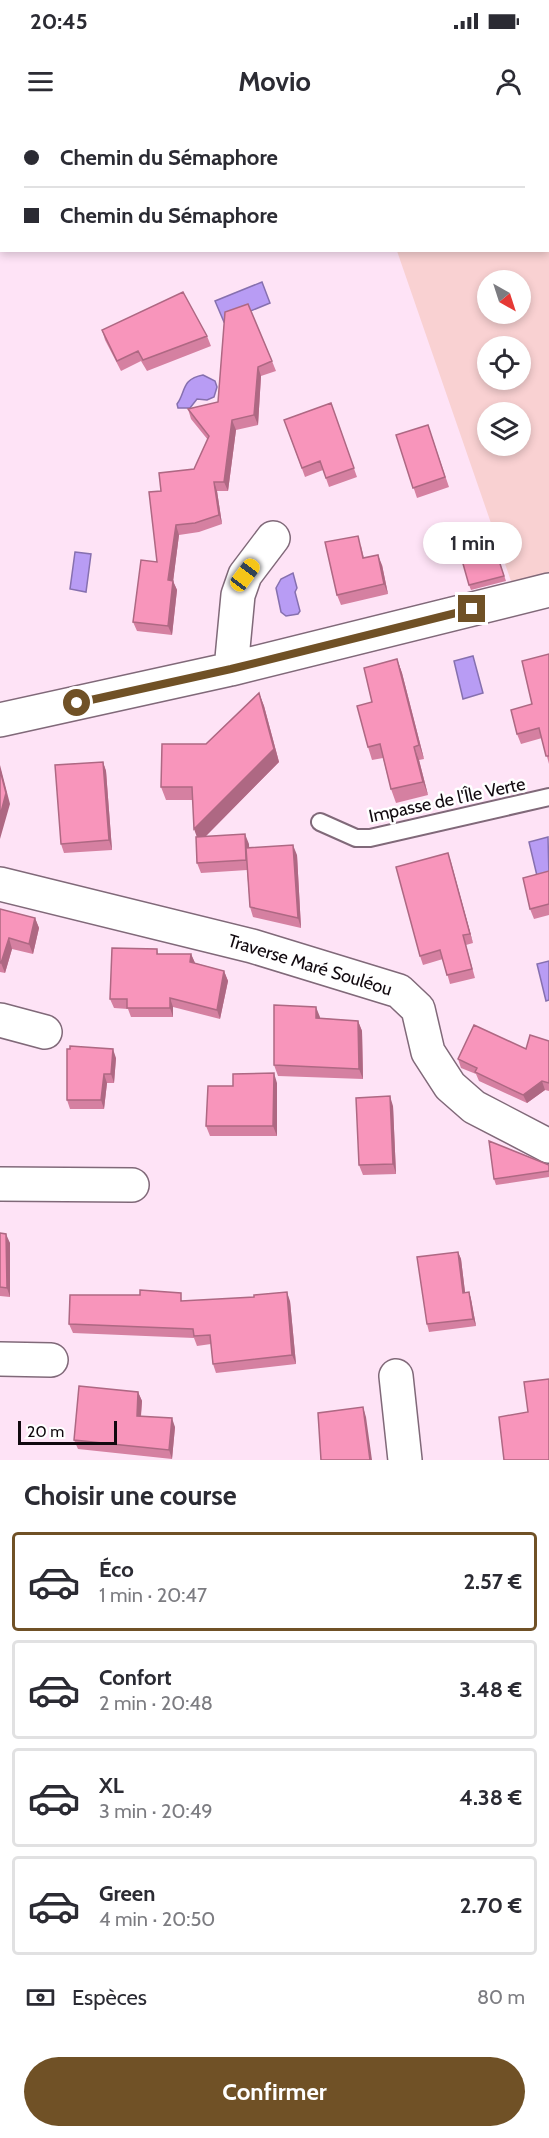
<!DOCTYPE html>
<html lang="fr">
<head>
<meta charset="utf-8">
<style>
  :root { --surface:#fff; --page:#f7f7f7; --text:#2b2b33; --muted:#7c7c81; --line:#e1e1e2; --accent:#705126 }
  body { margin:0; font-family:Cabin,sans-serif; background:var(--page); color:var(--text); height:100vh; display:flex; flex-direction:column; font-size:22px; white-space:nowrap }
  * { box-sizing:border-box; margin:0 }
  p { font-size:20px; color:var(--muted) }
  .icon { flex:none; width:33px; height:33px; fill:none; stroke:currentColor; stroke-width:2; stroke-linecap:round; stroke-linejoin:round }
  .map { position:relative; height:1340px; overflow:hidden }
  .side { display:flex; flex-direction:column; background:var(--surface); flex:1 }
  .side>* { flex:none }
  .guide { position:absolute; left:0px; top:0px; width:549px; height:132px; box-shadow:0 3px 9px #0003; display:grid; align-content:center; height:132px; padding:0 24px; background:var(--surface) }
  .needle { width:39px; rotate:141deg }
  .tools { position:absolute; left:477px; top:150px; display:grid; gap:12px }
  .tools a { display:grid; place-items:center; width:54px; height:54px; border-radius:50%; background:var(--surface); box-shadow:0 3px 9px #0003; font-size:30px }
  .scale { position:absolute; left:18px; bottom:15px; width:99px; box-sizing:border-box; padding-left:6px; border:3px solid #11090f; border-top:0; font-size:16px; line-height:21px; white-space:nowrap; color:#11090f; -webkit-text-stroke:4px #fff; paint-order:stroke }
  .end { position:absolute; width:27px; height:27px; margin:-14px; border:8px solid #705126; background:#fff; box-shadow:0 0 0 3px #fff }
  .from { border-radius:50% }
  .bubble { position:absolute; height:42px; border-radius:21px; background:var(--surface); box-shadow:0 3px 9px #0003; font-size:20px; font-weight:700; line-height:42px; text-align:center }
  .car { position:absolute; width:18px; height:36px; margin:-18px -9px; border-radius:8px; box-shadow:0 0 4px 2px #0007; background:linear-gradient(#f5c518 24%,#345 0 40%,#f5c518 0 76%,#345 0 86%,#f5c518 0) }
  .guide b { display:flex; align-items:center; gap:21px; height:57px; font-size:22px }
  .guide b+b { border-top:2px solid var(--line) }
  .guide i { width:15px; height:15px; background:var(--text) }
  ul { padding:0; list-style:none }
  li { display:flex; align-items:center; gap:18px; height:99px; margin:0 12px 9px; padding:0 12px; border:3px solid var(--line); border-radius:6px }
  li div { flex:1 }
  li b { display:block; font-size:22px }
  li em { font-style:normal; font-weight:700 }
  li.active { border-color:var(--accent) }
  li>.icon { width:54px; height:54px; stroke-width:1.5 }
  h2 { padding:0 24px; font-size:27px; line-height:72px }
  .pay { display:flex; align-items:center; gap:15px; height:66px; padding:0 24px; font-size:22px }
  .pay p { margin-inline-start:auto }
  .button { display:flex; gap:12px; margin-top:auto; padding:12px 24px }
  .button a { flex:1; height:69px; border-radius:36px; background:var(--accent); color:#fff; font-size:24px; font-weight:700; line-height:69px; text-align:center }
  .status { display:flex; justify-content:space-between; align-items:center; height:42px; padding:0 30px; background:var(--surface); direction:ltr }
  .status svg { height:16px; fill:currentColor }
  header { display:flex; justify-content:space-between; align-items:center; height:78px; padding:0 24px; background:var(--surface); font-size:27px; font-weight:700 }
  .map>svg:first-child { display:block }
  .green { fill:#f9d1d2; fill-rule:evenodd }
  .water { fill:#b89cf4; stroke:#8670af; stroke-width:1.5 }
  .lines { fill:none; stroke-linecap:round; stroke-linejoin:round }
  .service-casing { stroke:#806979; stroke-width:20 }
  .minor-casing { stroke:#806979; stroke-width:36 }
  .service { stroke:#fff; stroke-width:16 }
  .minor { stroke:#fff; stroke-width:33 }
  .wall { fill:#d580a1 }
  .shaded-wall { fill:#ae6883 }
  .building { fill:#f895bb; stroke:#ae6883; stroke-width:1.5 }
  .route { stroke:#705126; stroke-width:8 }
  .labels { text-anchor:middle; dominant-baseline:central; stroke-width:5; stroke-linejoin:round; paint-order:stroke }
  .street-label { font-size:18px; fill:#11090f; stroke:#fff }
</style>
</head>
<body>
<div class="status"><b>20:45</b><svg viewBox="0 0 49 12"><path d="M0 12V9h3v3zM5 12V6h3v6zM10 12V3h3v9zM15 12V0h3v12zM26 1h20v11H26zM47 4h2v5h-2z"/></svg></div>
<header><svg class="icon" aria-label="menu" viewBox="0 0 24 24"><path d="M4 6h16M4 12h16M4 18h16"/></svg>Movio<svg class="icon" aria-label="person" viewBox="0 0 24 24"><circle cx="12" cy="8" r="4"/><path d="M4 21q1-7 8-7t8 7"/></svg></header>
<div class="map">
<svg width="549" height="1340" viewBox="0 0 549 1340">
  <rect width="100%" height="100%" fill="#fee3f6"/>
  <path class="green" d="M 350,0 L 549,0 L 549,455 L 512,464 L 397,131 L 548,130 L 548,2 ZM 488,160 L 520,160 L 520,194 L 488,194 ZM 488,226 L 520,226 L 520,260 L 488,260 ZM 488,292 L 520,292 L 520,326 L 488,326 Z"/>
  <path class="water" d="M 262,162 L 270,183 L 224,202 L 215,181 Z
    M 203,255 L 215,261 L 217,267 L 214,277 L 207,280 L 197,279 L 190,288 L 178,288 L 177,284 C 186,272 181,259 203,255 Z
    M 75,432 L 91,434 L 86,472 L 70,469 Z
    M 293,453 L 297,468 L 295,472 L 300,491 L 298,494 L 286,496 L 281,492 L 276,468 L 281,459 Z
    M 473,536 L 483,573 L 463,579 L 454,541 Z
    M 548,717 L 549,757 L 538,760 L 529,722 Z
    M 549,841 L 549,880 L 546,881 L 537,844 Z"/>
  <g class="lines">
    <g class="service-casing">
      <path id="service" d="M 320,702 L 356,718 L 370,718 L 549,677"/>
    </g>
    <g class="minor-casing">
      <path id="minor" d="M 231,549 L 238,475 L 245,455 L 273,418
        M 0,600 L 231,549 L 549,470
        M 0,764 L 252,826 L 399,871 L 418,889 L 428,932 L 450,966 L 474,987 L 549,1026
        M 0,900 L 45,912
        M 0,1064 L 132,1065
        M 0,1239 L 51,1240
        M 396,1256 L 405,1340"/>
    </g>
    <use href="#service" class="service"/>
    <use href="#minor" class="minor"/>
  </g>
  <path class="wall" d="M 225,192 L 272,241 L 276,251 L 261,256 L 258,305 L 236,310 L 228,371 L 217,371 L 222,404 L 199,412 L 179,415 L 173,461 L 177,470 L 172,515 L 137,511 L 133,502 L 157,442 L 161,371 L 194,349 L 208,320 L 191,299 L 188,289 L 218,282 Z
    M 102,210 L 207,216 L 211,226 L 147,251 L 141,241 L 121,251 L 105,220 Z
    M 331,283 L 357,357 L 329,367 L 323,350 L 305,357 L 284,300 Z
    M 428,305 L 449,367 L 417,378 L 396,315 Z
    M 491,416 L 506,461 L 471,470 L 469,465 Z
    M 361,426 L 364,438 L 382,445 L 388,474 L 341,485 L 337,475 Z
    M 549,534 L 549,644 L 542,618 L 521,624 L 517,614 L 532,584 Z
    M 397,539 L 402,553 L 424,639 L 419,640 L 428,675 L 396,683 L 391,669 L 383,638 L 372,640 L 368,627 L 372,582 Z
    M 259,573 L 264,586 L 279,642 L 206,716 L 249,724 L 249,728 L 297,735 L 301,808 L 253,797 L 250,787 L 247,750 L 201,753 L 197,743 L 197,717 L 193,680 L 166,680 L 161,667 Z
    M 103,642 L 106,651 L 112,730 L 64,733 L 61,724 Z
    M 448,733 L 473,823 L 466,825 L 475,858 L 450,864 L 443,839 L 423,845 L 420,836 Z
    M 549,751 L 549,795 L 534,799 L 530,789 Z
    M 0,789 L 35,798 L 39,808 L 33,834 L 12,829 L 5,853 L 0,852 Z
    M 157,829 L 158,834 L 191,834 L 195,843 L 224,851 L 228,861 L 220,899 L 173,887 L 173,897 L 131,897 L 128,889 L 114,888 L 110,879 Z
    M 320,897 L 320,898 L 358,901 L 362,911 L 363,959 L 278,956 L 274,945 Z
    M 549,921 L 549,971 L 545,970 L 527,983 L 479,961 L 476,954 L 461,948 L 458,939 L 526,929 Z
    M 116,938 L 114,963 L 107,963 L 104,989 L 70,989 L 67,980 Z
    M 277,963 L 277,1016 L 210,1016 L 206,1006 L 233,966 Z
    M 393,986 L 396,1054 L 363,1055 L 359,1045 Z
    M 549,1045 L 549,1057 L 496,1065 L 494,1059 Z
    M 0,1113 L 10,1123 L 10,1177 L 0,1176 Z
    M 458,1132 L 461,1139 L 465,1172 L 469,1172 L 471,1179 L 476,1206 L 429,1212 L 427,1204 Z
    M 184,1181 L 290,1181 L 296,1244 L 216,1253 L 213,1244 L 211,1224 L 197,1226 L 194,1218 L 73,1213 L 69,1204 Z
    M 138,1272 L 142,1281 L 141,1297 L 175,1307 L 172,1339 L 78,1329 L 74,1320 Z"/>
  <path class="shaded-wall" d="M 258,247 L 261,256 L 258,305 L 254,295 Z
    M 232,300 L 236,310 L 228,371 L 224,362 Z
    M 214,362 L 217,371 L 222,404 L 219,395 Z
    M 176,405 L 179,415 L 172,470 L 168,460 Z
    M 378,435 L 382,445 L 388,474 L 384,464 Z
    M 173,461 L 177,470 L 172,515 L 168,506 Z
    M 397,539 L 402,553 L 424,639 L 419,625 Z
    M 259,573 L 264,586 L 279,642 L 199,723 L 194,709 Z
    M 414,627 L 419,640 L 428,675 L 423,662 Z
    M 103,642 L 106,651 L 112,730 L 109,720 Z
    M 0,645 L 10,684 L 0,719 Z
    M 245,714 L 249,724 L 250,750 L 246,740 Z
    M 293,725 L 297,735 L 301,808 L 298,798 Z
    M 448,733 L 451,742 L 473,823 L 470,814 Z
    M 35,798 L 39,808 L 33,834 L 29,824 Z
    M 9,818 L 12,829 L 5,853 L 1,843 Z
    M 191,834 L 195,843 L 190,842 Z
    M 224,851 L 228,861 L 220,899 L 217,890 Z
    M 170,878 L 173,887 L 173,897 L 170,888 Z
    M 316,887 L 320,897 L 320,908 L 316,898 Z
    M 358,901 L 362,911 L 363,959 L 359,949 Z
    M 113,929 L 116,938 L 114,963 L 111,954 Z
    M 274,953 L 277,963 L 277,1016 L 273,1006 Z
    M 104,954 L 107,963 L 104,989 L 101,980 Z
    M 542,961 L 545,970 L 527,983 L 523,975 Z
    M 390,976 L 393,986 L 396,1054 L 393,1044 Z
    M 6,1114 L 10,1123 L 10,1177 L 7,1168 Z
    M 458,1132 L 461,1139 L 466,1180 L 463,1173 Z
    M 287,1172 L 290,1181 L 296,1244 L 292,1235 Z
    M 469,1172 L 471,1179 L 476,1206 L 473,1199 Z
    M 138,1272 L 142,1281 L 140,1305 L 137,1296 Z
    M 363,1287 L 366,1297 L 372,1340 L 370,1340 Z
    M 172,1298 L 175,1307 L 172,1339 L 169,1330 Z"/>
  <path class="building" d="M 41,0 L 87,0 L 88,2 L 41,2 Z
    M 205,0 L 272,0 L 273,2 L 193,2 Z
    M 183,172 L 207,216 L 143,240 L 138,231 L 117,241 L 102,210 Z
    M 248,184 L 272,241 L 258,247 L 254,295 L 232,300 L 224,362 L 214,362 L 219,395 L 195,403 L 176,405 L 168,460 L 173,461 L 168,506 L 133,502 L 141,440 L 157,442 L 149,372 L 161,371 L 159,353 L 194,349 L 209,316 L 188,289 L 218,282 L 225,192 Z
    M 331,283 L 354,348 L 326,358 L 320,341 L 302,348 L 284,300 Z
    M 428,305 L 445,357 L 413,368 L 396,315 Z
    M 358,416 L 363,438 L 378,435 L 384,464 L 337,475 L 325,422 Z
    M 491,416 L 504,456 L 469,465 L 458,426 Z
    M 549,534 L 549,636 L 546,636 L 539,608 L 517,614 L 511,590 L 532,584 L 522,541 Z
    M 397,539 L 419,625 L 414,627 L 423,662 L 391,669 L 380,624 L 368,627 L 357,586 L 372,582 L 364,548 Z
    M 259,573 L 274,629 L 194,709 L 192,667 L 161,667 L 162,624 L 206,624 Z
    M 103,642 L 109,720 L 61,724 L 55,645 Z
    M 0,650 L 6,673 L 0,696 Z
    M 245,714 L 246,740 L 197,743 L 196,717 Z
    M 293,725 L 298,798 L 250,787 L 246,728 Z
    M 448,733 L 470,814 L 463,815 L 472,849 L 447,855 L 440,830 L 420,836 L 396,747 Z
    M 549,751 L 549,784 L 530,789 L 523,758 Z
    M 0,789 L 35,798 L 29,824 L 9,818 L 1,843 L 0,843 Z
    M 112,828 L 157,829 L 157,834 L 191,834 L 190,842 L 224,851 L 217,890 L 170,878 L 170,888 L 127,888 L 127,879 L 110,879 Z
    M 274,885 L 316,887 L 316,898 L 358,901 L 359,949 L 274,945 Z
    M 474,905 L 526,929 L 530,915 L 549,921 L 549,963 L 542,961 L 523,975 L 475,952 L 477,948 L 458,939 Z
    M 70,926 L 113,929 L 111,954 L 104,954 L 101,980 L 67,980 L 67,929 L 70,929 Z
    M 274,953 L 273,1006 L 206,1006 L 208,966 L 233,966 L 233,954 Z
    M 390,976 L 393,1044 L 359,1045 L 356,978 Z
    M 489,1021 L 549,1045 L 549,1051 L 494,1059 Z
    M 0,1113 L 6,1114 L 7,1168 L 0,1167 Z
    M 458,1132 L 463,1173 L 469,1172 L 473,1199 L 427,1204 L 417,1137 Z
    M 140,1170 L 181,1173 L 181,1181 L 254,1177 L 254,1175 L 287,1172 L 292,1235 L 213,1244 L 210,1215 L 194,1216 L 193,1209 L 69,1204 L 70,1175 L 140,1175 Z
    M 549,1259 L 549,1340 L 504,1340 L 499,1297 L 528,1292 L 524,1262 Z
    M 79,1266 L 138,1272 L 137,1296 L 172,1298 L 169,1330 L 74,1320 Z
    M 363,1287 L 370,1340 L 321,1340 L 318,1293 Z"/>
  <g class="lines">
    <path class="route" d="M 77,583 L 231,549 L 472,489"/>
  </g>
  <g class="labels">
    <g class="street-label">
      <text transform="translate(447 680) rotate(-12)">Impasse de l'Île Verte</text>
      <text transform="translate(310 845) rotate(17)">Traverse Maré Souléou</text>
    </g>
  </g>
</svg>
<div class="tools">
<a><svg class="needle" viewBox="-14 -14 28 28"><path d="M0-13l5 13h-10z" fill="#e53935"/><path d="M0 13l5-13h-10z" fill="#7c7c81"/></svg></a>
<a><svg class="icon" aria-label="locate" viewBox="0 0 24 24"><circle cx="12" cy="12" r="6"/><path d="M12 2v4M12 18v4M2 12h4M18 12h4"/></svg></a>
<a><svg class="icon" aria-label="layers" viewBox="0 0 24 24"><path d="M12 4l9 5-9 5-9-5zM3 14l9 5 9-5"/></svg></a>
</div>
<div class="scale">20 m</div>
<i class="end from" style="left:77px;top:583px"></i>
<i class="end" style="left:472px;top:489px"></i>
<div class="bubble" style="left:423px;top:402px;width:99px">1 min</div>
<i class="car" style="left:245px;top:455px;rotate:37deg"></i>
<div class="guide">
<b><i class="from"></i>Chemin du Sémaphore</b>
<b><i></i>Chemin du Sémaphore</b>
</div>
</div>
<section class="side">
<h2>Choisir une course</h2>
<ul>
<li class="active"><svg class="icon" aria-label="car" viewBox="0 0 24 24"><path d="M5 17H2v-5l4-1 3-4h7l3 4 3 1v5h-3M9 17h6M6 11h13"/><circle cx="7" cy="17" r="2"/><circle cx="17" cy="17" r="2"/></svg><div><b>Éco</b><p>1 min · 20:47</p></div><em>2.57 €</em></li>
<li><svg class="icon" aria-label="car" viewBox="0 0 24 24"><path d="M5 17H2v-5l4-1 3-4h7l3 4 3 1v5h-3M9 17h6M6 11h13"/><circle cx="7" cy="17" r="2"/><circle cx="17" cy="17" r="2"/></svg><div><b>Confort</b><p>2 min · 20:48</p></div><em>3.48 €</em></li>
<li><svg class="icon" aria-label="car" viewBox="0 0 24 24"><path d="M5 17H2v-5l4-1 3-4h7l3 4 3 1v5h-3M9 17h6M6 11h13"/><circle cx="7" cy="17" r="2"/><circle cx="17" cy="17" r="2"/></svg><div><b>XL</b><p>3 min · 20:49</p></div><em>4.38 €</em></li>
<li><svg class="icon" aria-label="car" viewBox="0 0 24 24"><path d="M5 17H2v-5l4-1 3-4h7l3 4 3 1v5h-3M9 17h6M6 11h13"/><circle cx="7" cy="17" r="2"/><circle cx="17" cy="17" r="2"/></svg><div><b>Green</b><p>4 min · 20:50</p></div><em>2.70 €</em></li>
</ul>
<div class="pay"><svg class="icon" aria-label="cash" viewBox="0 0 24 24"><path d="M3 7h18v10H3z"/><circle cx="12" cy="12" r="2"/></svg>Espèces<p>80 m</p></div>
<div class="button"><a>Confirmer</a></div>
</section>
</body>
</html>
